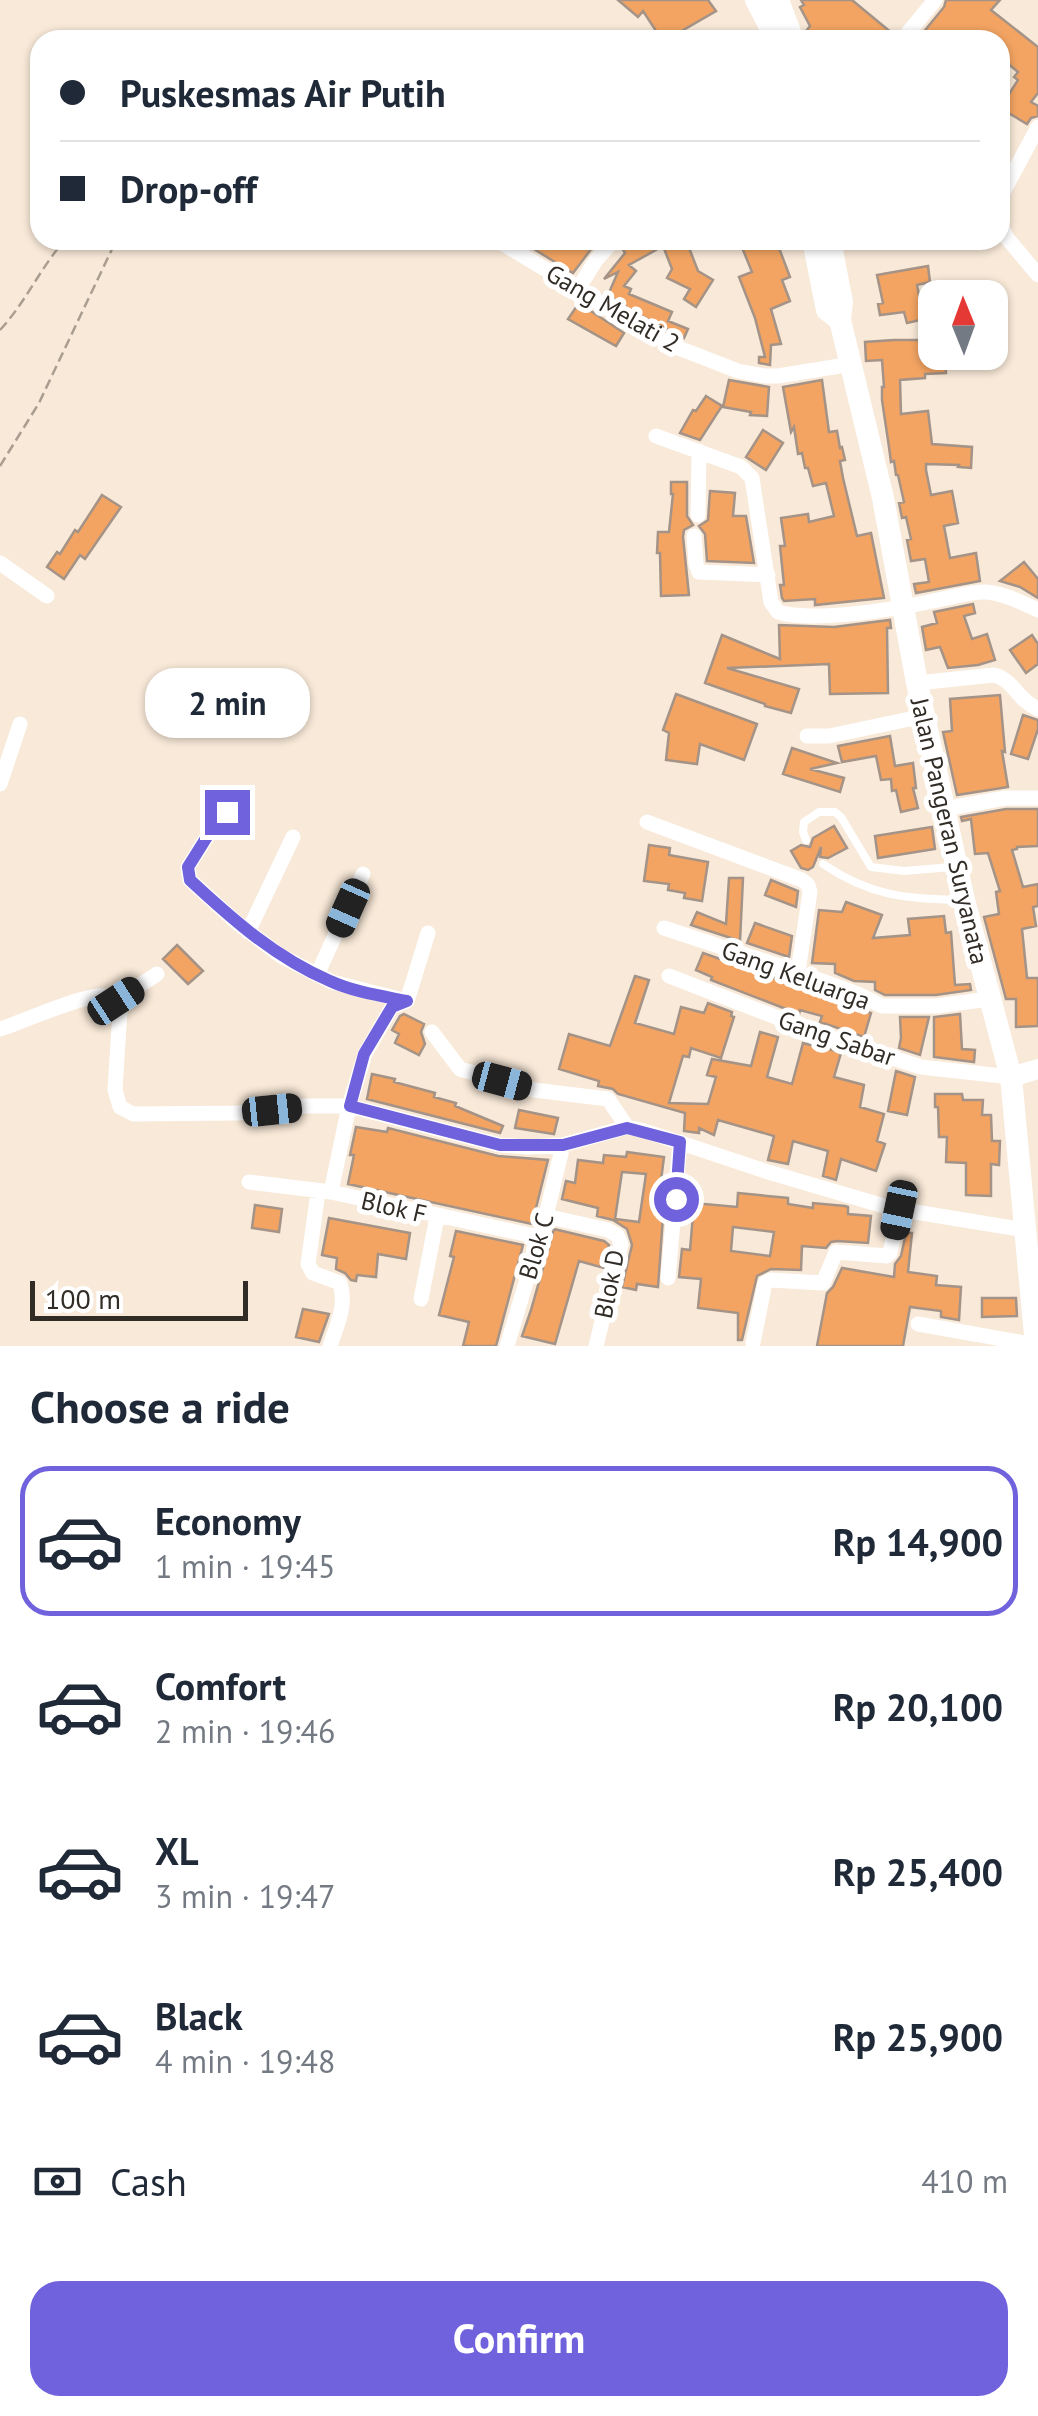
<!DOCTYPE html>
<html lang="en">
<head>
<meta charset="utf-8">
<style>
  :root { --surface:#fff; --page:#f2f2f3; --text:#1f2937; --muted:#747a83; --line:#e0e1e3; --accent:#6f62dc }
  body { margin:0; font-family:"PT Sans",sans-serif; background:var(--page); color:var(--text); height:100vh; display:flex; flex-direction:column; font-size:38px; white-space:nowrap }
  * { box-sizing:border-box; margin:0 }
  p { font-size:32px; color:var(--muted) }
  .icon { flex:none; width:55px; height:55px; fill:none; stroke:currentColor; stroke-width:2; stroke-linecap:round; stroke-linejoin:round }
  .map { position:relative; height:1346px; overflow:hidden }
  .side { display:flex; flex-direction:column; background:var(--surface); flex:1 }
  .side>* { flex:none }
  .guide { position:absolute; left:30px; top:30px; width:980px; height:220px; border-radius:30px; box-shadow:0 2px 8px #0004; display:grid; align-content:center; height:220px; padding:0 30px; background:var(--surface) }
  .needle { width:65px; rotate:359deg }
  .controls { position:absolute; left:918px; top:280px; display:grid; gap:20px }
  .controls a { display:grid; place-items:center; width:90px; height:90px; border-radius:20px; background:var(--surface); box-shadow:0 2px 8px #0004; font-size:50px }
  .scale { position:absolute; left:30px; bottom:25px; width:218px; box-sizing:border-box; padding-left:10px; border:5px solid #322c26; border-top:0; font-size:28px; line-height:35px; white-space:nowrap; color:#322c26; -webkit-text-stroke:8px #fff; paint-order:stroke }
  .end { position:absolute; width:45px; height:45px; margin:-22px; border:12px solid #6f62dc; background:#fff; box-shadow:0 0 0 5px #fff }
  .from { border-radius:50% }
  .bubble { position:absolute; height:70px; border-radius:30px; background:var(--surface); box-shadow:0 2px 8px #0004; font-size:32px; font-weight:800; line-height:70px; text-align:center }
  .car { position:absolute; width:30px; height:60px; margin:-30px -15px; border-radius:12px; box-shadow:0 0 8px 2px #0007; background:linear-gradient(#222 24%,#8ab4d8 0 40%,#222 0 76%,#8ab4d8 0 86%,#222 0) }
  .guide b { display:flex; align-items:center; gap:35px; height:95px; font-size:38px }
  .guide b+b { border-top:2px solid var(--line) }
  .guide i { width:25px; height:25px; background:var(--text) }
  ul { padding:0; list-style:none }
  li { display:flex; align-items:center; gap:30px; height:150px; margin:0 20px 15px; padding:0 10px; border:5px solid transparent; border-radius:30px }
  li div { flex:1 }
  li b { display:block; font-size:38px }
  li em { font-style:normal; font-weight:800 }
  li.current { border-color:var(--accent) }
  li>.icon { width:90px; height:90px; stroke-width:1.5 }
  h2 { padding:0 30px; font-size:45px; line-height:120px }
  .pay { display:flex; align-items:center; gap:25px; height:110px; padding:0 30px; font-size:38px }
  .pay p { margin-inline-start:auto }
  .primary-button { display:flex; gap:20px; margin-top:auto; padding:20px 30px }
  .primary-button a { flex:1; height:115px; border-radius:30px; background:var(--accent); color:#fff; font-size:40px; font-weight:800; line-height:115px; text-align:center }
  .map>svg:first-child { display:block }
  .building { fill:#f3a462; stroke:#a49386; stroke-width:2.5; fill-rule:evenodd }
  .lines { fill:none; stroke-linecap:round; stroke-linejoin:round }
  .path { stroke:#a99e91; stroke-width:2.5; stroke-dasharray:10 5; stroke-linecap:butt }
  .service { stroke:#fff; stroke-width:8 }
  .minor { stroke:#fff; stroke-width:15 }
  .secondary { stroke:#fff; stroke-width:20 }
  .primary { stroke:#fff; stroke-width:22 }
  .route { stroke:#6f62dc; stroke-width:12 }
  .labels { text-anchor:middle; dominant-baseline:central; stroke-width:10; stroke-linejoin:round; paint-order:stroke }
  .street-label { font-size:25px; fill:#322c26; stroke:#fff }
</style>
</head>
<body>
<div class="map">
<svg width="1038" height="1346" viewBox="0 0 1038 1346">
  <rect width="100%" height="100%" fill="#f8e9d8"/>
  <path class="building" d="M 618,0 L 708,0 L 716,11 L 666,40 L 662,40 L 643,11 L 638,17 Z
    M 801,0 L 852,0 L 893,34 L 891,40 L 816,40 L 806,31 L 810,26 L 800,7 L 804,5 Z
    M 946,0 L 1000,0 L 991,10 L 1038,47 L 1038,93 L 1031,102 L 1038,106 L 1038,116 L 1031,118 L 1027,124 L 1000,108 L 1018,80 L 1014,77 L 1018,72 L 1000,57 L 1000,40 L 928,40 L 922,34 L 944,7 Z
    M 519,240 L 598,240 L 573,273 Z
    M 633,240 L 686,240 L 698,271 L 713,280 L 696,307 L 684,299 L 690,289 L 667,278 L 672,269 L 663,246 L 629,265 L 636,271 L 624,286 L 631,289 L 629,294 L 672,312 L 668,321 L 688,329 L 684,338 L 634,312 L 608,295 L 618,272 L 604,279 L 625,253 L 622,248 L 624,245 Z
    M 739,240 L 776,240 L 790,277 L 782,280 L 790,301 L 771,309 L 781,344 L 771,345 L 770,365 L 759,363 L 759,357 L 765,357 L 755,318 L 739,277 L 752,272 Z
    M 928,266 L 930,282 L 917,285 L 924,319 L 907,323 L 904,312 L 880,315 L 878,304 L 883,303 L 877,275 Z
    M 579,303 L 624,333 L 616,346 L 568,319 Z
    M 894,340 L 921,340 L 921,359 L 945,357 L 946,373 L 925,374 L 925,378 L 900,380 L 901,414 L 928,411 L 932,444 L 972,447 L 971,468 L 958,467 L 959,465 L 926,464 L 926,470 L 931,495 L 952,491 L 958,523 L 944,526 L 950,558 L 976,553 L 980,581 L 916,593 L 914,584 L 929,582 L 925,559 L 911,561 L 907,540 L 911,539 L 906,517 L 902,518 L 899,503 L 904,502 L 898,475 L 896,475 L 894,461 L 891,462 L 889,447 L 882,400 L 882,387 L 884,387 L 882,360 L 866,361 L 865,342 Z
    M 729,380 L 769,387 L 767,416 L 750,415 L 751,412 L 723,407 Z
    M 822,380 L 829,432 L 837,431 L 840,448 L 842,447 L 845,460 L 840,461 L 843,478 L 857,536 L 871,533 L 884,598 L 815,605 L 815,599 L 784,601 L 782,598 L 780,585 L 784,585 L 780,546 L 785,546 L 781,518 L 808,514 L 809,522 L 834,516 L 826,483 L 813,486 L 808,468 L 805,468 L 802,453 L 798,454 L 794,427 L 791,432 L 783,387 Z
    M 706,396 L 722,406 L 700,440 L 680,433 L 693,410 L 696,411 Z
    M 763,430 L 783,443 L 766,470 L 746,457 Z
    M 671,482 L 687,482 L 687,516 L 693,525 L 684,530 L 683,537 L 689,595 L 661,596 L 660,553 L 657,553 L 658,532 L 669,532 L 673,494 L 671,494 Z
    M 710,491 L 735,493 L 733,516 L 746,516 L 754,563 L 707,561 L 705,534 L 699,526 L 708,520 Z
    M 102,495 L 121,507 L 85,559 L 80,555 L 64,579 L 47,567 L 57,552 L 60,554 L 75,530 L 78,532 Z
    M 1024,562 L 1038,579 L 1038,598 L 1020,587 L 1000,581 Z
    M 973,604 L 975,613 L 964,616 L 972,639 L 987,634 L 995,660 L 978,665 L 948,668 L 940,647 L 926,650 L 922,627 L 937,623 L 934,612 Z
    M 890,620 L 891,628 L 887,628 L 888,693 L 830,694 L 829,664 L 727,668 L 799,689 L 791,713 L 765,706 L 765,704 L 705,683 L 722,635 L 780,659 L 779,625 L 834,627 Z
    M 1032,635 L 1038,644 L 1038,664 L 1026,673 L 1010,650 Z
    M 676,694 L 757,724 L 744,760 L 700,744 L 697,764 L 666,760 L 669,733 L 663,730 Z
    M 1000,695 L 1005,752 L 1002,751 L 1008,787 L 957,795 L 943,732 L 952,731 L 950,699 Z
    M 1023,715 L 1038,720 L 1038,729 L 1028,759 L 1011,754 Z
    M 890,736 L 895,766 L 913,763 L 916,788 L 913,788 L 918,808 L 901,812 L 896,790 L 892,791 L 891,779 L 881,780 L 876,756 L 842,762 L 838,746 Z
    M 792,748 L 837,763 L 810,769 L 844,778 L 840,792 L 783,774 Z
    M 1006,809 L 1038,809 L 1038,846 L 1017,847 L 1017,849 L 1012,850 L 1023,887 L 1038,884 L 1038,906 L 1033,907 L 1036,926 L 1022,929 L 1027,978 L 1038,978 L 1038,1026 L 1016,1027 L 1016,999 L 1006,999 L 984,917 L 999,914 L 996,892 L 1000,891 L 988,853 L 975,854 L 971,819 L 962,821 L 961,817 Z
    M 834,826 L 847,848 L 828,858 L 820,857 L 821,847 L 813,867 L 808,870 L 801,868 L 791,851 L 801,845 L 810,847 L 813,838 Z
    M 932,827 L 935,849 L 878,858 L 875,836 Z
    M 649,845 L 670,848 L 669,855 L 708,862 L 702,901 L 684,898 L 685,893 L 668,890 L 669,884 L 644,881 Z
    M 729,878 L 743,878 L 740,941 L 691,925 L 697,912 L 726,924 Z
    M 771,880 L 798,891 L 796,907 L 765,895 Z
    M 846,902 L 882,915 L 873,938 L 910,935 L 908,919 L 944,916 L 946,933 L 951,932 L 955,985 L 970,984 L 971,990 L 936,995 L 885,995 L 875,990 L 875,982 L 854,981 L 835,973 L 835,964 L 812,963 L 819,910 L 842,912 Z
    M 755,923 L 792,936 L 789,957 L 747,943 Z
    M 177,945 L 203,971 L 188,984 L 163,959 Z
    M 703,953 L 788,983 L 788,981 L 794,983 L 871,1013 L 864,1037 L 820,1022 L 822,1016 L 800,1010 L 799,1014 L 711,980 L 712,977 L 696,970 Z
    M 635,976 L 649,980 L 635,1023 L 674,1034 L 681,1007 L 704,1013 L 708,1003 L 732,1012 L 731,1016 L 734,1017 L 721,1058 L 691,1048 L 689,1057 L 683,1056 L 669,1103 L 708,1104 L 716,1077 L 707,1075 L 712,1059 L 751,1066 L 760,1032 L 778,1037 L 767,1077 L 792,1084 L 803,1043 L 814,1046 L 815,1044 L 841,1053 L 834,1077 L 864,1085 L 860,1107 L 884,1114 L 877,1141 L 885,1144 L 876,1171 L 841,1159 L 836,1180 L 823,1176 L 828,1151 L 793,1141 L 788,1164 L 768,1160 L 774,1136 L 718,1120 L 714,1135 L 699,1128 L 699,1133 L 684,1131 L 685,1113 L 618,1094 L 613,1089 L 598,1086 L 599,1081 L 559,1069 L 569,1034 L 610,1046 Z
    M 404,1014 L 424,1024 L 421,1032 L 425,1044 L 419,1055 L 395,1043 L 399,1034 L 392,1030 L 400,1016 Z
    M 960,1014 L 962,1049 L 975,1050 L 974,1062 L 934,1057 L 934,1017 Z
    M 900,1017 L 929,1017 L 920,1055 L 899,1048 L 901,1038 Z
    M 896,1071 L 915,1077 L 907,1115 L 888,1111 Z
    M 372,1074 L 395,1079 L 394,1082 L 435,1093 L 434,1097 L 456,1103 L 455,1106 L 503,1126 L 500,1133 L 367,1099 Z
    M 935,1094 L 962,1094 L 963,1100 L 983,1100 L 982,1115 L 991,1115 L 992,1141 L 1000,1141 L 999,1165 L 991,1164 L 991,1196 L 966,1195 L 966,1163 L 946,1162 L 947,1137 L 939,1137 L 938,1107 L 935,1107 Z
    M 519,1110 L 558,1118 L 554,1134 L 515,1128 Z
    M 356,1127 L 387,1132 L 388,1128 L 498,1156 L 548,1160 L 532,1224 L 348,1184 L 354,1155 L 350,1155 Z
    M 627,1152 L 664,1157 L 660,1188 L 665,1189 L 658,1287 L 637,1284 L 636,1290 L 622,1287 L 632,1245 L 627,1229 L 613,1220 L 597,1216 L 598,1208 L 562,1199 L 566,1181 L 575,1183 L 578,1160 L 603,1163 L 604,1155 L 626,1157 ZM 622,1172 L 646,1174 L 639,1222 L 615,1219 Z
    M 738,1193 L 788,1198 L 788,1204 L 813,1208 L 813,1203 L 845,1206 L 848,1207 L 848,1214 L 871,1216 L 868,1243 L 837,1241 L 831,1242 L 826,1248 L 802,1246 L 801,1270 L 771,1269 L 757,1276 L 742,1340 L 738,1340 L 738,1313 L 698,1308 L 701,1279 L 679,1277 L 682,1249 L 690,1250 L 694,1203 L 737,1207 ZM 733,1227 L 774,1232 L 770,1256 L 731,1251 Z
    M 255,1205 L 282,1209 L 279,1232 L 252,1228 Z
    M 329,1218 L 410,1233 L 406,1259 L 378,1254 L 376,1277 L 357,1275 L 356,1281 L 351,1280 L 345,1273 L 336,1269 L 337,1258 L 322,1255 Z
    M 554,1229 L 604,1241 L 609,1245 L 604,1268 L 579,1261 L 555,1344 L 522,1336 L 531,1310 Z
    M 456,1231 L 523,1245 L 496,1346 L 463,1346 L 469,1322 L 439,1315 L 454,1257 L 450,1256 Z
    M 906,1233 L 912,1233 L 908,1272 L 937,1276 L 936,1285 L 961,1287 L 959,1320 L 941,1317 L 941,1311 L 910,1307 L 903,1346 L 817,1346 L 827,1293 L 833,1287 L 842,1268 L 894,1277 L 895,1264 L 901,1256 Z
    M 982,1298 L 1016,1298 L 1017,1316 L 982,1317 Z
    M 303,1309 L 329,1314 L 319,1342 L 296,1337 Z"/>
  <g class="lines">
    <path class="path" d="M 0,330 C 26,302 40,268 65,240
      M 0,466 L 39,403 L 113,247 L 114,240"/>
    <path class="service" d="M 806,840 L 803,832 L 804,822 L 819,812 L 835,812 L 841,817 L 871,867 L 904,871 L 952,867
      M 823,864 C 870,896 906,899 961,900"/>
    <path class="minor" d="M 902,40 L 935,0
      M 1000,198 L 1038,127
      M 1000,224 L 1007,238 L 1038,275
      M 497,240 L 578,289 L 628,322 L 676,347 L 738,371 L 765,376 L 778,376 L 852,364
      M 578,289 L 596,260 L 614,240
      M 656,436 L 741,467 L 752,478 L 771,602 L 778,612 C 814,623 896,609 933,601 C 950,598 970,591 987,592 C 1005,594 1021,602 1038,610
      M 698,515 L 699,451
      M 694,536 L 696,564 L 699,572 L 768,575
      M 0,563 L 47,596
      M 917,683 L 994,675 C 1014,680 1017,700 1038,709
      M 807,736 L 829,736 L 924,716
      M 0,784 L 20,724
      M 944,809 L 1005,798 L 1038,798
      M 227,812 L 220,816 L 188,867 L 190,880 L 236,922 L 281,956 L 332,982 L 407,1001
      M 647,822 L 802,880 L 808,885 L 810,892 L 798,972
      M 664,928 L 798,972 L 858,994 L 882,1006 L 937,1006 L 989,999
      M 248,932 L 293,837
      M 317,975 L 363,874
      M 669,976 L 836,1040 L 921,1067 L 1011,1077
      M 116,1001 L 157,974
      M 407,1001 L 428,933
      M 0,1029 C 22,1023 94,988 111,997 C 117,1000 117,1003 120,1010 L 115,1090 L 120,1107 L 133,1114 L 238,1113 L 305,1106 L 349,1106 L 500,1145 L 528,1147 L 563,1145 L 627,1127 L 645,1131 L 768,1172 L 891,1208 L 1025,1230
      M 432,1032 L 460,1069 L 534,1090 L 608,1099 L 627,1127
      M 249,1182 L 331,1192 L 539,1237
      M 318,1192 L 308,1264 L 313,1273 L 340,1283 C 347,1307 337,1324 330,1346
      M 331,1192 L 349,1106 L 365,1054 L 392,1007 L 407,1001
      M 546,1216 L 608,1230 L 617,1235 L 621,1244 L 596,1346
      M 668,1278 L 680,1142
      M 421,1299 L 437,1217
      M 918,1324 L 1036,1345
      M 753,1343 L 765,1283 L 771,1280 L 823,1283 L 836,1252 L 887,1256 L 890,1253 L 899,1210
      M 507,1346 L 546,1216 L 563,1145"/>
    <path class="secondary" d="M 1011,1077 L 1038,1069"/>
    <path class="primary" d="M 756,0 L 769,25 L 773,40
      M 778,0 L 793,40
      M 813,240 L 827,310 L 840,320
      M 830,240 L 842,302 L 840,320 L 883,498 L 917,683 L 964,900 L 1011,1077 L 1036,1346"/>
  </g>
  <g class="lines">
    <path class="route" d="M 227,812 L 220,816 L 188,867 L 190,880 C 233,920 276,958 330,981 C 354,992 382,996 407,1001 L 392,1007 L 364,1054 L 350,1106 L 500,1145 L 563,1145 L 627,1128 L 680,1142 L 676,1199"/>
  </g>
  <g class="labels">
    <g class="street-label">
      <text transform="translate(613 308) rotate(30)">Gang Melati 2</text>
      <text transform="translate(950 831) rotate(77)">Jalan Pangeran Suryanata</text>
      <text transform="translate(796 975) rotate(20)">Gang Keluarga</text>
      <text transform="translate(837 1038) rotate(19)">Gang Sabar</text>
      <text transform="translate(394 1207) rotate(13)">Blok F</text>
      <text transform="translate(536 1246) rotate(-74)">Blok C</text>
      <text transform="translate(609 1284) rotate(-79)">Blok D</text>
    </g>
  </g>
</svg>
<div class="controls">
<a><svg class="needle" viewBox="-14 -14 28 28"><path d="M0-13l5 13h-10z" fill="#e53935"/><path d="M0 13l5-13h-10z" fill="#747a83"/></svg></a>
</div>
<div class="scale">100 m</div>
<i class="end from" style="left:676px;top:1199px"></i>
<i class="end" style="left:227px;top:812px"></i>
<div class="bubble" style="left:145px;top:668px;width:165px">2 min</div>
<i class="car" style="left:348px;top:908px;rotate:204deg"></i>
<i class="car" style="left:116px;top:1001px;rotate:57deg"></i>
<i class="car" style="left:502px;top:1081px;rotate:105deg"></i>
<i class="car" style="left:272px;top:1110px;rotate:84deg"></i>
<i class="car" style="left:899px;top:1210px;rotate:192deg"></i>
<div class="guide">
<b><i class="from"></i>Puskesmas Air Putih</b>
<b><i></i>Drop-off</b>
</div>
</div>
<section class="side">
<h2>Choose a ride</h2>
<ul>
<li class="current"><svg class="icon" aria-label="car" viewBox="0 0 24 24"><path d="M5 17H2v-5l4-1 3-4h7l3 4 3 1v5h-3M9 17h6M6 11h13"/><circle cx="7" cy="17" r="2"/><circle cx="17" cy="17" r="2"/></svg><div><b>Economy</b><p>1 min · 19:45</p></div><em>Rp 14,900</em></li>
<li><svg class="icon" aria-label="car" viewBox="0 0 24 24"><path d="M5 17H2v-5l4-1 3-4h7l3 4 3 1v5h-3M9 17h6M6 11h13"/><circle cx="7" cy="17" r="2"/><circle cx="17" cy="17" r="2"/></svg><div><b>Comfort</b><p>2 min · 19:46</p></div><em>Rp 20,100</em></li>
<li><svg class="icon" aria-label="car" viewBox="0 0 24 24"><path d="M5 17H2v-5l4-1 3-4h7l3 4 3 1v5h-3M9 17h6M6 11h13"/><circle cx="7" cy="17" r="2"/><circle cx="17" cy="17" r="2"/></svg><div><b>XL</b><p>3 min · 19:47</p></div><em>Rp 25,400</em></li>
<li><svg class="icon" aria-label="car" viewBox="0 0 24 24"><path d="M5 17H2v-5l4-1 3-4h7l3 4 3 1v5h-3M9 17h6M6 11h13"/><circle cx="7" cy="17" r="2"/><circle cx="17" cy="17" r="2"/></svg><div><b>Black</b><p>4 min · 19:48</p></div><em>Rp 25,900</em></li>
</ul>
<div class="pay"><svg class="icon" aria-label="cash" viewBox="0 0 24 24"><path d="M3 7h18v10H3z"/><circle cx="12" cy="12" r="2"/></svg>Cash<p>410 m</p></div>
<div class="primary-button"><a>Confirm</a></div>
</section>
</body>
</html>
